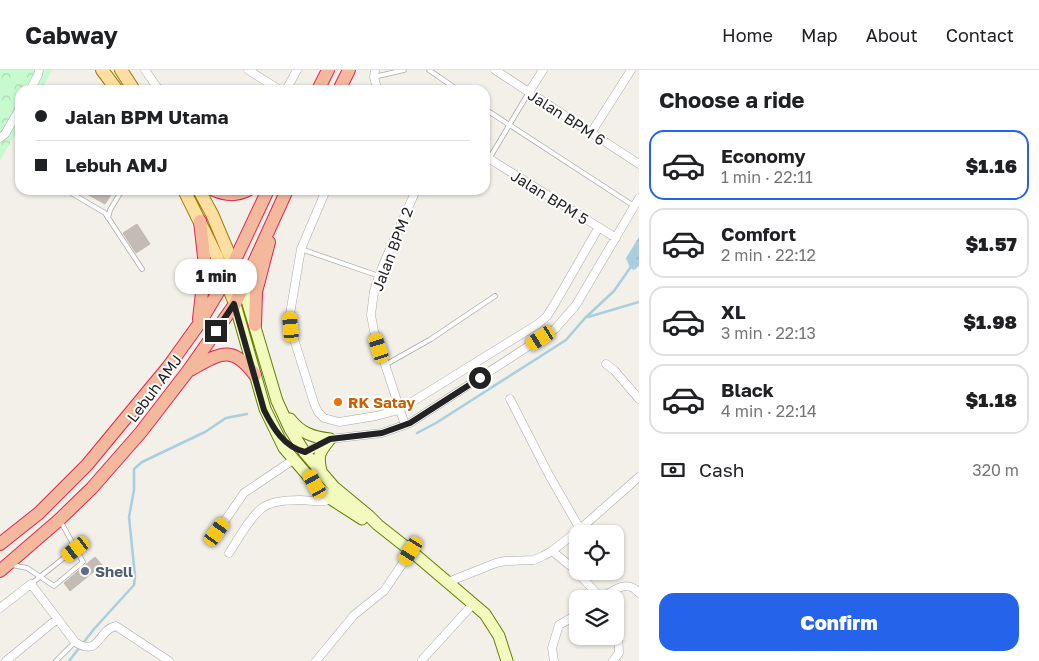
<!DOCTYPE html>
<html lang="en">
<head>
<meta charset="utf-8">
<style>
  :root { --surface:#fff; --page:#f2f2f2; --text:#202124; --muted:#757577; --line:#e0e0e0; --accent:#2563eb }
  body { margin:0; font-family:"Golos Text",sans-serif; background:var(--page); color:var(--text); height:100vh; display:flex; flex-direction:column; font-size:19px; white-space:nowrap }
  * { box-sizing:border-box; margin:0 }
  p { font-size:16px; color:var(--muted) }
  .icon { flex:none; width:28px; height:28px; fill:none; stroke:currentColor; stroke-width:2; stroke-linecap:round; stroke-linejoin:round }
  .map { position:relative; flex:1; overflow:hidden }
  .details { display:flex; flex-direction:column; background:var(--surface); width:400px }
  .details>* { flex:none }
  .guide { position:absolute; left:15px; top:15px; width:475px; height:110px; border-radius:15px; box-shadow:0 1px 4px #0004; display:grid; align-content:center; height:110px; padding:0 20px; background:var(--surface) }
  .buttons { position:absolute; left:569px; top:455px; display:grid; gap:10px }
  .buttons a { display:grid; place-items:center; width:55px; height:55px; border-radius:10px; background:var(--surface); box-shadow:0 1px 4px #0004; font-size:25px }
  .end { position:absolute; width:22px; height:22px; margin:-11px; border:6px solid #222; background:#fff; box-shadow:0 0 0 2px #fff }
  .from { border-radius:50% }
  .bubble { position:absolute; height:35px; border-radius:15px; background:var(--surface); box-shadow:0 1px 4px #0004; font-size:16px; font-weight:800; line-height:35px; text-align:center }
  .car { position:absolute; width:15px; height:30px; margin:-15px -8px; border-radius:6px; box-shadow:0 0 4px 1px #0007; background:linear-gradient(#f5c518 24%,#345 0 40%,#f5c518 0 76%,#345 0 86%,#f5c518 0) }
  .guide b { display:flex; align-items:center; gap:18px; height:48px; font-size:19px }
  .guide b+b { border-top:1px solid var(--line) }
  .guide i { width:12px; height:12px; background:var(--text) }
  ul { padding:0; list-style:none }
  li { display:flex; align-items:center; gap:15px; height:70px; margin:0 10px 8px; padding:0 10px; border:2px solid var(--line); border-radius:15px }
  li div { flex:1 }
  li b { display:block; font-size:19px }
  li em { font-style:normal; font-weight:800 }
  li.current { border-color:var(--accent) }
  li>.icon { width:45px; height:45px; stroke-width:1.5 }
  h2 { padding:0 20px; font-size:22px; line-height:60px }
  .pay { display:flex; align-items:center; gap:12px; height:55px; padding:0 20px; font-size:19px }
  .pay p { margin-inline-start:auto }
  .cta { display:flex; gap:10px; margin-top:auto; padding:10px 20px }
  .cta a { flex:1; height:58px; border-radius:15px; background:var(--accent); color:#fff; font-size:20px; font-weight:800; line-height:58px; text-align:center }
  header { display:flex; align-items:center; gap:30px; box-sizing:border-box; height:70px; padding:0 25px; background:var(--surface); border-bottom:1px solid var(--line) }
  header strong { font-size:24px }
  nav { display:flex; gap:28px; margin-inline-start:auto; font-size:18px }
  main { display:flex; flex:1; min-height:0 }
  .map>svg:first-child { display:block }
  .park { fill:url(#park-crowns) }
  .water { fill:url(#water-ripples) }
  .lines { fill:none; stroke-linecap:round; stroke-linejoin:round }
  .stream { stroke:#a8cee0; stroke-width:2.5 }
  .building { fill:#c3bcb4; stroke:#c4b8aa }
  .service-casing { stroke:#a9a9a9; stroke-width:5.5 }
  .minor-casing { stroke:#a9a9a9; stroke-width:9 }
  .secondary-casing { stroke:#657f03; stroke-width:13 }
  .primary-casing { stroke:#9f7a00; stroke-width:14 }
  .trunk-casing { stroke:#df2653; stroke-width:14 }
  .service { stroke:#fff; stroke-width:4 }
  .minor { stroke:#fff; stroke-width:8 }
  .secondary { stroke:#f2fbbd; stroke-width:11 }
  .primary { stroke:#fedfa1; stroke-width:12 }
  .trunk { stroke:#f4b89c; stroke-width:12 }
  .route { stroke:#222; stroke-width:6 }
  .food-dot { fill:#e8710a; stroke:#fff; stroke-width:2 }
  .service-dot { fill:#5c6f8a; stroke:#fff; stroke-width:2 }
  .labels { text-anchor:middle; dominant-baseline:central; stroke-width:4; stroke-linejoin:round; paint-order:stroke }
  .street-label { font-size:15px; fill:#222; stroke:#fff }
  .food-label { font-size:15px; font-weight:bold; fill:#c56008; stroke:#fff; text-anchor:start }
  .service-label { font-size:15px; font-weight:bold; fill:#4e5e75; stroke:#fff; text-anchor:start }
</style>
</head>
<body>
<header>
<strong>Cabway</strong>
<nav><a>Home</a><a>Map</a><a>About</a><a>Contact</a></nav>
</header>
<main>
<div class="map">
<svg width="639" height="591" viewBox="0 0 639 591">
  <defs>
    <pattern id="park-crowns" width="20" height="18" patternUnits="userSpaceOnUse" patternTransform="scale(1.25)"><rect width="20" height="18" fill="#c6fbd0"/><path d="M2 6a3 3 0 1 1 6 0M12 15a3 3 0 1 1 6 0" fill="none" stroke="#aad7b2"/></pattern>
    <pattern id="water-ripples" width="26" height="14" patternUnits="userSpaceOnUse" patternTransform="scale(1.25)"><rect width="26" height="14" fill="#a8cee0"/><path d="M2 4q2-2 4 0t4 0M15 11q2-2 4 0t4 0" fill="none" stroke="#90b1c0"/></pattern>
  </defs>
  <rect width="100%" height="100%" fill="#f2f0e8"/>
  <path class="park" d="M 0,0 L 52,0 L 41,20 L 20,20 L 20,56 L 0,91 Z"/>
  <path class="water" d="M 639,167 L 639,196 L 634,200 L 630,198 L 626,188 Z"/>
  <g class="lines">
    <path class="stream" d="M 588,247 L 639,232
      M 417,363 L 436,353 L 566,270 L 585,248 L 614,221 L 630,198
      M 69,591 L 94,559 L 134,515 L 135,506 L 129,447 L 134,420 L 134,399 L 142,392 L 205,362 L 226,348 L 247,344"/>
  </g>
  <path class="building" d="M 80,120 L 114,120 L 105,134 Z
    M 137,154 L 150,174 L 136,183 L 123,163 Z
    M 95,487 L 102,495 L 70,521 L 64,513 Z"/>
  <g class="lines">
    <g class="service-casing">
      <path id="service" d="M 429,0 L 458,20
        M 374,7 L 404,0
        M 485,39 L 634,136
        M 489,89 L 529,22
        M 66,120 L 105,143 L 142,199
        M 108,148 L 110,140 L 122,120
        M 301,179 L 379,206
        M 385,295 L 431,269 L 495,226
        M 12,495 L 27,498 L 54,516 L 83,492 L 61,452
        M 31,514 L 75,479
        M 56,591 L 75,572"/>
    </g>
    <g class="minor-casing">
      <path id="minor" d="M 145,0 L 159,20
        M 248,0 L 280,20
        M 375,0 L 374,7 L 377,18
        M 495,0 L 639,94
        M 30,20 L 38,5 L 39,0
        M 286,20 L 297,0
        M 529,22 L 543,0
        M 591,63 L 631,0
        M 0,68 L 5,64 L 20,38
        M 485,86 L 616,168
        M 326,120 L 301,179 L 290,244 L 294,269 L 314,333 L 318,342 L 324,348 L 339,352 L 376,346 L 399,340 L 538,254 L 547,246 L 554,235 L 599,157
        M 606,294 L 614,300 L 639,329
        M 510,329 L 549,405 L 580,459
        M 405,355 L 374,261 L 371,245 L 374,221 L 383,195 L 416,120
        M 305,383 L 330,369 L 382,363 L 410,353 L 555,259 L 576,235 L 639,128
        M 217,462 L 244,423 L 293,390
        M 552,481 L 573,498 L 602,529
        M 229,483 C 238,470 249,448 262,438 C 271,431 289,430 300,430 C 311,430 320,434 331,429
        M 448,512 L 496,493 L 505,491 L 534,490 L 543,486 L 552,481 L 580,459 L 639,407
        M 601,528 C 614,520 627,509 639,523
        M 0,538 L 31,514 L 75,572 C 100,588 97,560 116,556 L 169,591
        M 422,590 L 473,534
        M 6,591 L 57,549
        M 316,591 L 354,545 L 384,521 L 411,481
        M 554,591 L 552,578 L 559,555 L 578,544
        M 613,591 L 619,583 L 618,564 L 615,552"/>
    </g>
    <g class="secondary-casing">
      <path id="secondary" d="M 243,217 L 277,331 L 290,359 L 305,383 L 334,417 L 369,446 L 378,455 L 411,481 L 485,544 L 499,566 L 507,591
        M 235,234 L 265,339 L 284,378 L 315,414 L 331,429 L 362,449
        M 290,349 C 301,363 312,367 330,369
        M 321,401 C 317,384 320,382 330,369"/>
    </g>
    <g class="primary-casing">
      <path id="primary" d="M 102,0 L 117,20
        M 121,0 L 134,20
        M 184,120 L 217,187 L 235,234
        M 199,120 L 212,144 L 243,217"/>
    </g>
    <g class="trunk-casing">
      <path id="trunk" d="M 318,20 L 328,0
        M 339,20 L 349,0
        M 214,120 C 226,125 236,126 248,120
        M 199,249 L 205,196 L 200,151
        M 255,255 L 256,222 L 269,172
        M 190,300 C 220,284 231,273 255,305
        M 0,474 L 39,443 L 87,395 L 168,297 L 199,254 L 226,209 L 268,120
        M 0,501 L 59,450 L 92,418 L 141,362 L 188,301 L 235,234 L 287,120"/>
    </g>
    <use href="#service" class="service"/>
    <use href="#minor" class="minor"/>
    <use href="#secondary" class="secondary"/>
    <use href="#primary" class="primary"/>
    <use href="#trunk" class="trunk"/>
  </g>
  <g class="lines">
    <path class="route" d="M 216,261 L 234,234 L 264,340 C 273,358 284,377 305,382 L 330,369 L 382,363 L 410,353 L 480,308"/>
  </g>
  <circle class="food-dot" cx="338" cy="332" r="5"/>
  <circle class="service-dot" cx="85" cy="501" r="5"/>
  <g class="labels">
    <g class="street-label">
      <text transform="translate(567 47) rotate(33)">Jalan BPM 6</text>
      <text transform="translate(550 127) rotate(32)">Jalan BPM 5</text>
      <text transform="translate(392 179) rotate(-69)">Jalan BPM 2</text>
      <text transform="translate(154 318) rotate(-53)">Lebuh AMJ</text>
    </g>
    <g class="food-label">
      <text x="348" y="332">RK Satay</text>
    </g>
    <g class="service-label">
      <text x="95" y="501">Shell</text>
    </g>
  </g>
</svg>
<div class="buttons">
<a><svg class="icon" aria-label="locate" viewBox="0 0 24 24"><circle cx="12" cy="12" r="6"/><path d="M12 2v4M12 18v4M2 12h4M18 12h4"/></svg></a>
<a><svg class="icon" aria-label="layers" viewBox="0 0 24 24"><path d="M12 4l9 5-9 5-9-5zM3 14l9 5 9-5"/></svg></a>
</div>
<i class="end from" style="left:480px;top:308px"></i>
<i class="end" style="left:216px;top:261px"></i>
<div class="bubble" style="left:175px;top:189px;width:82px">1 min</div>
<i class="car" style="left:291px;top:257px;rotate:355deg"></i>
<i class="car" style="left:541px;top:268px;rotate:237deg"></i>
<i class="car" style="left:379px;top:278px;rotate:342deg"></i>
<i class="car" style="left:315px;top:414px;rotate:331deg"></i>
<i class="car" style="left:217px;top:462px;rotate:36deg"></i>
<i class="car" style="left:76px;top:479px;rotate:232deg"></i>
<i class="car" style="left:411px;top:481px;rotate:212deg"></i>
<div class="guide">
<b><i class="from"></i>Jalan BPM Utama</b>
<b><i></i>Lebuh AMJ</b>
</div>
</div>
<section class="details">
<h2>Choose a ride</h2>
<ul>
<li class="current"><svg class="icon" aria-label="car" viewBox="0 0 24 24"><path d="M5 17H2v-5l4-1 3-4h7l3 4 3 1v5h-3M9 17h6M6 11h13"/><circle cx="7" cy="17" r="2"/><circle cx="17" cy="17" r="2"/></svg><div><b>Economy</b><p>1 min · 22:11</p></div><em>$1.16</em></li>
<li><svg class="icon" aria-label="car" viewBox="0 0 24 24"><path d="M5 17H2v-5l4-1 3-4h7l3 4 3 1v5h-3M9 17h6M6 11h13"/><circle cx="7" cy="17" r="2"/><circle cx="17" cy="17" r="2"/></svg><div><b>Comfort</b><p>2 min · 22:12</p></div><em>$1.57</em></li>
<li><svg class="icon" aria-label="car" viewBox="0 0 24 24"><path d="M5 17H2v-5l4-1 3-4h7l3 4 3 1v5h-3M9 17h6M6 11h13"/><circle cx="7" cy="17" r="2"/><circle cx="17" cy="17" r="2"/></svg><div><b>XL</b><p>3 min · 22:13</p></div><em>$1.98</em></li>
<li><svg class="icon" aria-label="car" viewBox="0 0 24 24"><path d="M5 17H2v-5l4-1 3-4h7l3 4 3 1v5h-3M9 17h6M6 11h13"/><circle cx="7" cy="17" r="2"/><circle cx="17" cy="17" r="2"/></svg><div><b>Black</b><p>4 min · 22:14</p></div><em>$1.18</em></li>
</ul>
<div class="pay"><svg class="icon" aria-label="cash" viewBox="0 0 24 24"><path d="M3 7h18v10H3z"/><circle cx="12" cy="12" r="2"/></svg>Cash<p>320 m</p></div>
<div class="cta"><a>Confirm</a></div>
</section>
</main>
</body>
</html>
